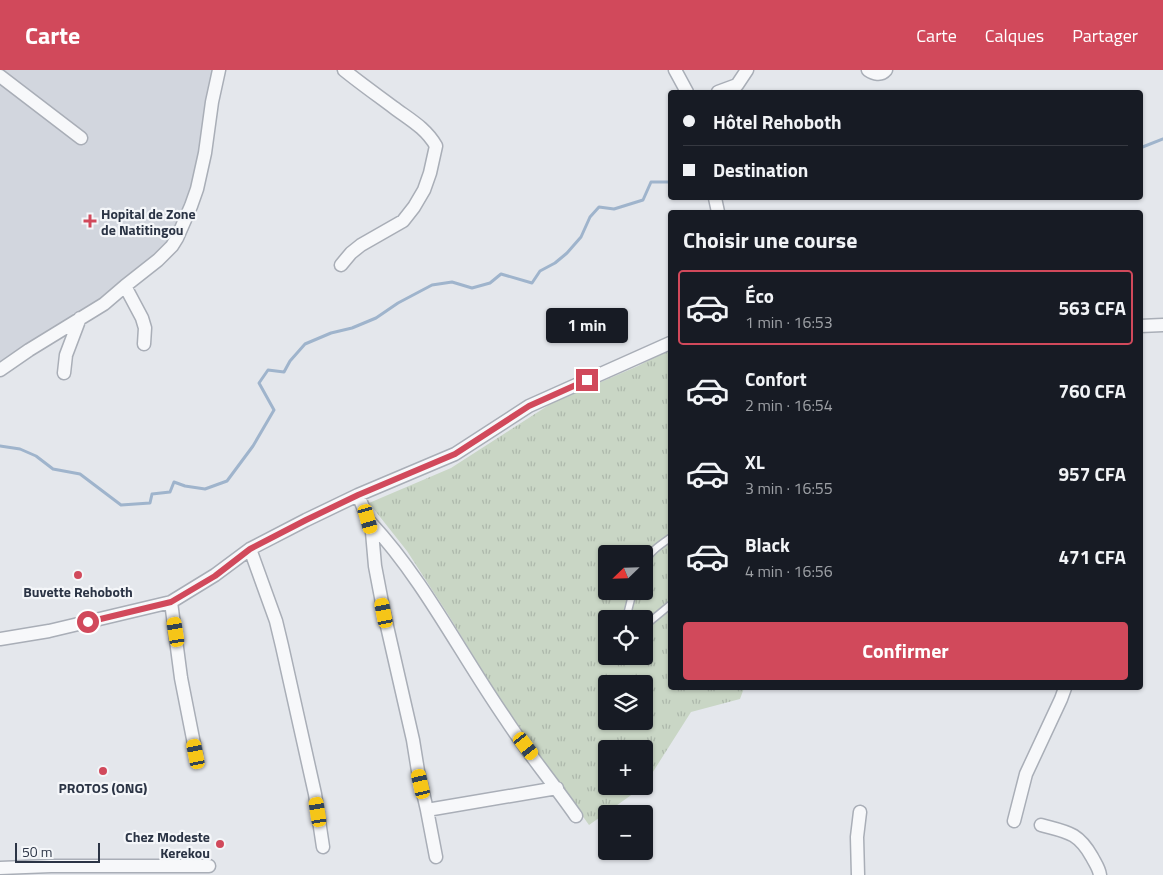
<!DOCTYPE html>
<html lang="fr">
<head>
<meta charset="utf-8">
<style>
  :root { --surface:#171b24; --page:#20242c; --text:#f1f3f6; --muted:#9ea1a6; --line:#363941; --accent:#d1495b }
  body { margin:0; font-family:"Titillium Web",sans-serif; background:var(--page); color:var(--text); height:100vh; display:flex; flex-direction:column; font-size:19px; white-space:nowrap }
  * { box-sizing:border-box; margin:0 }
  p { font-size:16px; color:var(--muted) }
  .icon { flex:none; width:28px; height:28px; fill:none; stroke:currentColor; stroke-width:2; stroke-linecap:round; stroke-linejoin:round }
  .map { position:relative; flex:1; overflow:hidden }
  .drawer { position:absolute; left:668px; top:140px; width:475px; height:480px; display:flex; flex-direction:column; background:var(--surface); border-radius:5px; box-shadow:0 1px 4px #0004 }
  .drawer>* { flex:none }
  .top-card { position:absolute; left:668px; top:20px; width:475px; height:110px; border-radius:5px; box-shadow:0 1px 4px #0004; display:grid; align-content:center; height:110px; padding:0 15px; background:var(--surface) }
  .needle { width:32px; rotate:247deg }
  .buttons { position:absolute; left:598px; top:475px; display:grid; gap:10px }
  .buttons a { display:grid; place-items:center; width:55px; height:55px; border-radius:5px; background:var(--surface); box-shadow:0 1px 4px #0004; font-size:25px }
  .scale { position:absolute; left:15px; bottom:12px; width:85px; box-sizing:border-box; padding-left:5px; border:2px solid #2b3445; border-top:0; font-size:14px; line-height:18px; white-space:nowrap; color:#2b3445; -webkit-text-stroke:4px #f4f6f9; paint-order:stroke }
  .end { position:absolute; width:22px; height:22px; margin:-11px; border:6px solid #d1495b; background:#fff; box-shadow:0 0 0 2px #fff }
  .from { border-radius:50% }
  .bubble { position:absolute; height:35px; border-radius:5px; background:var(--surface); box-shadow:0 1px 4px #0004; font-size:16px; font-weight:700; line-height:35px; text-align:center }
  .car { position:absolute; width:15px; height:30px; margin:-15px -8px; border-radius:6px; box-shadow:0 0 4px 1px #0007; background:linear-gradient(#f5c518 24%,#345 0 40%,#f5c518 0 76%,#345 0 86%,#f5c518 0) }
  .top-card b { display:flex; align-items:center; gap:18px; height:48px; font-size:19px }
  .top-card b+b { border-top:1px solid var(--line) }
  .top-card i { width:12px; height:12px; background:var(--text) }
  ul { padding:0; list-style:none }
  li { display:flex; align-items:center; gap:15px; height:75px; margin:0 10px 8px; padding:0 5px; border:2px solid transparent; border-radius:5px }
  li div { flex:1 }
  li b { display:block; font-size:19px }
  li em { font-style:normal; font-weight:700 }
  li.current { border-color:var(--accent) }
  li>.icon { width:45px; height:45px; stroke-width:1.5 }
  h2 { padding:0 15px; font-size:22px; line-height:60px }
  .action { display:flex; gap:10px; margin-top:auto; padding:10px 15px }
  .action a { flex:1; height:58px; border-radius:5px; background:var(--accent); color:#fff; font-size:20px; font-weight:700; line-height:58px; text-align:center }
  header { display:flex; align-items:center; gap:30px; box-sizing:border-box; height:70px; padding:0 25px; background:var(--accent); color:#fff }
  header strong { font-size:24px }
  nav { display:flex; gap:28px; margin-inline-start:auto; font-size:18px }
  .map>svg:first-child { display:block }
  .built { fill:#d2d6de }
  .park { fill:url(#park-tufts); fill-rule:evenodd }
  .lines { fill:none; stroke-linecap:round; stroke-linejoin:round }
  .stream { stroke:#9fb4cc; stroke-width:3 }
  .service-casing { stroke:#a9aeb7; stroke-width:9 }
  .minor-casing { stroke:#a9aeb7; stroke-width:15 }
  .service { stroke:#f7f8fa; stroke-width:6 }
  .minor { stroke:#f7f8fa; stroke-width:12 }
  .route { stroke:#d1495b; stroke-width:6 }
  .poi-dot { fill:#d1495b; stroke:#f4f6f9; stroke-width:2 }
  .labels { text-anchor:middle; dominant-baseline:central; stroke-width:4.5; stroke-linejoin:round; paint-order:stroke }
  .poi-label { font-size:14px; font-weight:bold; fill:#2b3445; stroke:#f4f6f9 }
</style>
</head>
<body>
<header>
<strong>Carte</strong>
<nav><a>Carte</a><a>Calques</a><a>Partager</a></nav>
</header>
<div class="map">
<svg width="1163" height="805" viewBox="0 0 1163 805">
  <defs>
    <pattern id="park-tufts" width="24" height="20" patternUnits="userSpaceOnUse" patternTransform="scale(1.25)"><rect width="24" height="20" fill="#c9d6c5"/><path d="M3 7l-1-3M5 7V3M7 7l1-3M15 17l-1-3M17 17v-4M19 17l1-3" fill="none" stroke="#adb8ab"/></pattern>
  </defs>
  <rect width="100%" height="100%" fill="#e4e7ec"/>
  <path class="built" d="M 0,0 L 217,0 L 195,118 L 164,185 L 117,219 L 0,296 Z"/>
  <path class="park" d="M 670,279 L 670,618 L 744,618 L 740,629 L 691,642 L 644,716 L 644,679 L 606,679 L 606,716 L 644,716 L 589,755 L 505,638 L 449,546 L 407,481 L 369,433 L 451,398 L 552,333 L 638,296 ZM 606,484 L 644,484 L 644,521 L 606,521 ZM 606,549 L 644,549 L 644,586 L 606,586 ZM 606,614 L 644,614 L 644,651 L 606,651 Z"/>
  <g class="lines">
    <path class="stream" d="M 1140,78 L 1163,69
      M 0,376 L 20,379 L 36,386 L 53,399 L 80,404 L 121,435 L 150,433 L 152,424 L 170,422 L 174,412 L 185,416 L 205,419 L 227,411 L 253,376 L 274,340 L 259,313 L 268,300 L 284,302 L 290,291 L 305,274 L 331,263 L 352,258 L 376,248 L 398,233 L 432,215 L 452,212 L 472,218 L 490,213 L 501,204 L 532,213 L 540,201 L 555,193 L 567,183 L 581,167 L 590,147 L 599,137 L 614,139 L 643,130 L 651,112 L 670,112"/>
    <g class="service-casing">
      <path id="service" d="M 644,494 C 649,482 660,475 670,468
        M 633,521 L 628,541 L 634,549
        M 644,554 L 647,554 L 670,535"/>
    </g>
    <g class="minor-casing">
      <path id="minor" d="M 675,0 L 687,22
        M 868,0 C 874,4 881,6 886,0
        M 0,6 L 81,68
        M 718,22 L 737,15 L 747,0
        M 715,128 L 718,142
        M 341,195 L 351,183 L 361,175 L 403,151 L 414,137 L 424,120 L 430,103 L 436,76 C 426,58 409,49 393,37 C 377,25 360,13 344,0
        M 125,216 L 142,248 L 145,258 L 144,274
        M 1140,256 L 1163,255
        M 0,300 L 29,280 L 104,234 L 125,216 L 158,190 L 172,176 L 177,168 L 191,136 L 197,119 L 205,83 L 212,32 L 219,0
        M 64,303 L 66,285 L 80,248
        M 358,425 L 368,449 L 372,462 L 375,496 L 384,543 L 413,670 L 418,701 L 427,740 L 436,787
        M 370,452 C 424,510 460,583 505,648 C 527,682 553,713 576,746
        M 250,479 L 276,551 L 282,576 L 315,724 L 323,777
        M 171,532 L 181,608 L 196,684
        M 0,569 L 49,561 L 171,532 L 215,505 L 250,479 L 306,450 L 358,425 L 455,384 L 529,336 L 670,273
        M 427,740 L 557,718
        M 1014,751 L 1026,704 L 1061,629 L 1065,618
        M 1041,755 C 1067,762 1078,762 1092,787 C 1095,793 1099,798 1100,805
        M 0,798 L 51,796 L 209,796
        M 858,805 L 857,767 L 860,742"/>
    </g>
    <use href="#service" class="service"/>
    <use href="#minor" class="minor"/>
  </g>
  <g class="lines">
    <path class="route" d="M 88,552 L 171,532 L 215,506 L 250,479 L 306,450 L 358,425 L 455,384 L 529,336 L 587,310"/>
  </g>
  <g class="poi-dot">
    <path d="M87.5 143.5h5v5h5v5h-5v5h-5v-5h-5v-5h5z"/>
    <circle cx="78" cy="505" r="5"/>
    <circle cx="103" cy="701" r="5"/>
    <circle cx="220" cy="774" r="5"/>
  </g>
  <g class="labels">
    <g class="poi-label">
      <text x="101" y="143" text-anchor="start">Hopital de Zone<tspan x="101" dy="16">de Natitingou</tspan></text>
      <text x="78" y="521">Buvette Rehoboth</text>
      <text x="103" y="717">PROTOS (ONG)</text>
      <text x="210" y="766" text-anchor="end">Chez Modeste<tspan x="210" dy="16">Kerekou</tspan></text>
    </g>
  </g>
</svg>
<div class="buttons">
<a><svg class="needle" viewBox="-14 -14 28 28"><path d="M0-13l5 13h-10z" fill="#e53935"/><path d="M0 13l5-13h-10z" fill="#9ea1a6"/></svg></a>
<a><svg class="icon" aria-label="locate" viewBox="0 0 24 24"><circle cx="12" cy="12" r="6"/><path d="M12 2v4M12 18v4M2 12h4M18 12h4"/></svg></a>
<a><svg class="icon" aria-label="layers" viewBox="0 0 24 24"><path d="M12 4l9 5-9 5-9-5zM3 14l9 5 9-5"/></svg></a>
<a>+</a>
<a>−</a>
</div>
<div class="scale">50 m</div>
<i class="end from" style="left:88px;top:552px"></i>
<i class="end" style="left:587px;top:310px"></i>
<div class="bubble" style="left:546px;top:238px;width:82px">1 min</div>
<i class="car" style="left:368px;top:449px;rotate:164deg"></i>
<i class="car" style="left:384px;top:543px;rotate:349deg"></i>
<i class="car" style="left:176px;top:562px;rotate:351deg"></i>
<i class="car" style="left:526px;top:676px;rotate:143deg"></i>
<i class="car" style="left:196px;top:684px;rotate:349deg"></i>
<i class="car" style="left:421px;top:714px;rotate:347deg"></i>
<i class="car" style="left:318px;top:742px;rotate:351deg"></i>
<div class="top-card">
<b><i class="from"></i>Hôtel Rehoboth</b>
<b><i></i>Destination</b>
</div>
<section class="drawer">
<h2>Choisir une course</h2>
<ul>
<li class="current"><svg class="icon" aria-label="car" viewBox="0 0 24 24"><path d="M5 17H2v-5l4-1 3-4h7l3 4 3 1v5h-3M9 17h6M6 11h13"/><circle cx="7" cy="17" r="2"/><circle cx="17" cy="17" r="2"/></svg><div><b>Éco</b><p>1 min · 16:53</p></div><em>563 CFA</em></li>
<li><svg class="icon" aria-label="car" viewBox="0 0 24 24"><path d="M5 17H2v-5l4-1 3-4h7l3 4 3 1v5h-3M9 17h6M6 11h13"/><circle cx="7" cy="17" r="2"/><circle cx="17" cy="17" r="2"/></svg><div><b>Confort</b><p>2 min · 16:54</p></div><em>760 CFA</em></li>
<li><svg class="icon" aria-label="car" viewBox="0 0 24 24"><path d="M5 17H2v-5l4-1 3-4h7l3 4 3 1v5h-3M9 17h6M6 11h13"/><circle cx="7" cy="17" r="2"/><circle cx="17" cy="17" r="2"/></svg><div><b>XL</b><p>3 min · 16:55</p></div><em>957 CFA</em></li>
<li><svg class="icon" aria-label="car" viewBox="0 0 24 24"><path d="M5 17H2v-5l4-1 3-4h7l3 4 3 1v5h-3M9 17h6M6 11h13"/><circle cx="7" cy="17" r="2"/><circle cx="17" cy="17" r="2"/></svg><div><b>Black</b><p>4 min · 16:56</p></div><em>471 CFA</em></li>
</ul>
<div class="action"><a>Confirmer</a></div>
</section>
</div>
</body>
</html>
